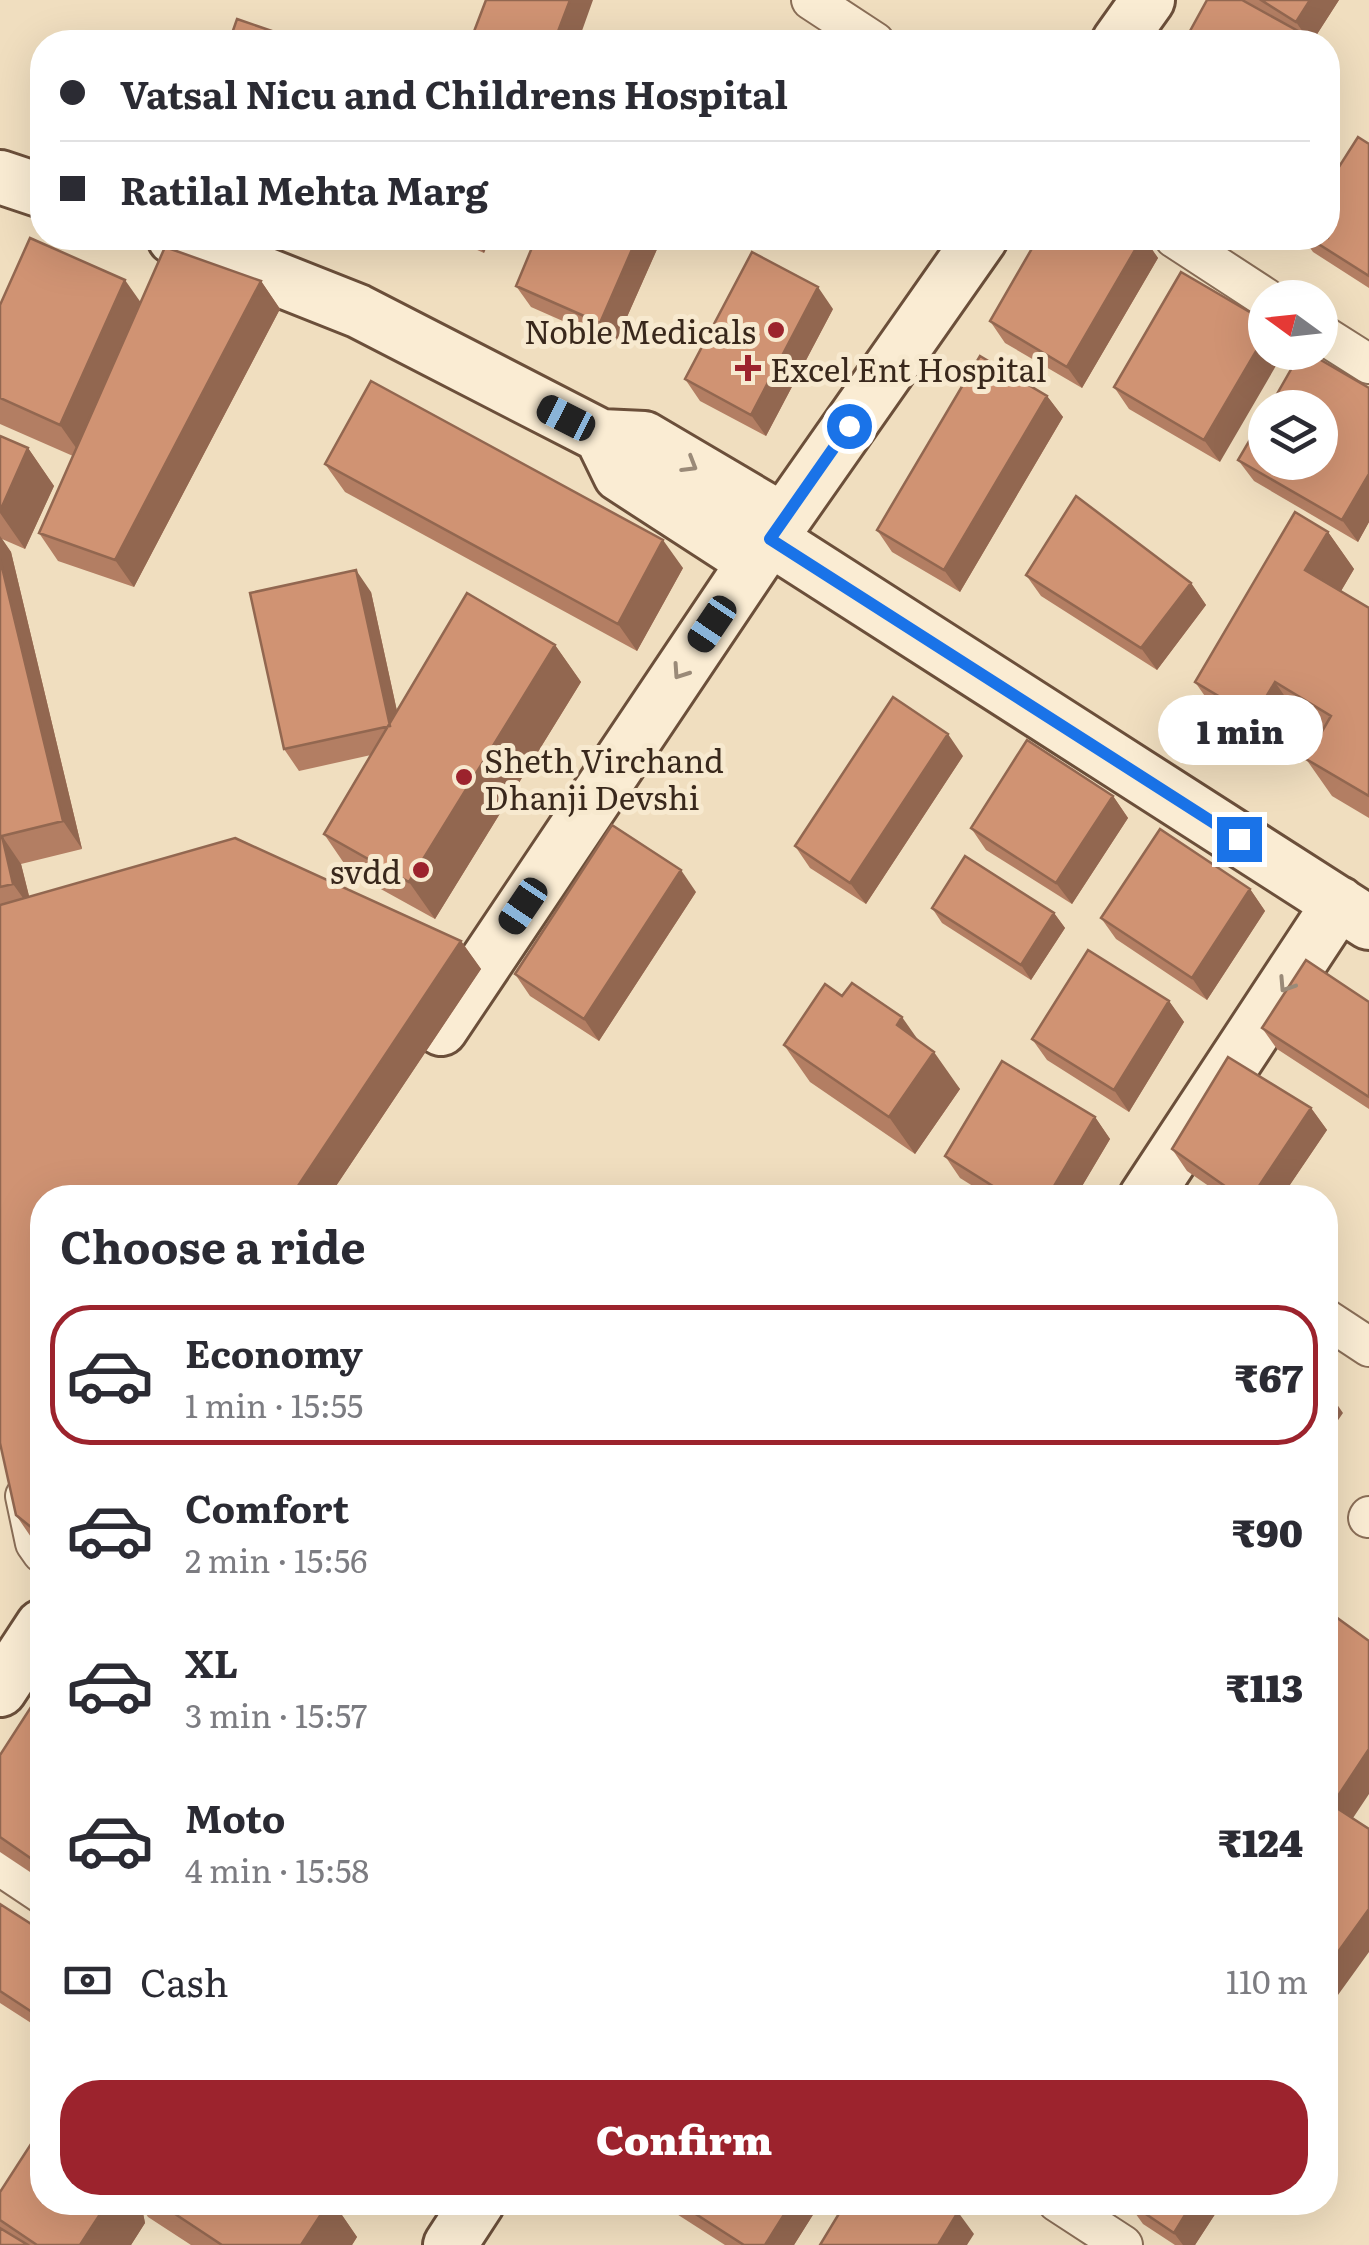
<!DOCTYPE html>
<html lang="en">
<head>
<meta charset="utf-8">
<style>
  :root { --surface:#fff; --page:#f2f2f3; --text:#2b2b33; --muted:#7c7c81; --line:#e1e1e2; --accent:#9c232d }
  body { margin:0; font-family:Literata,serif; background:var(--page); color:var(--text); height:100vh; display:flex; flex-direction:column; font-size:38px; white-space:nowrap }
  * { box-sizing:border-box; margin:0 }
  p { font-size:32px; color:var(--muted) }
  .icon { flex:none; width:55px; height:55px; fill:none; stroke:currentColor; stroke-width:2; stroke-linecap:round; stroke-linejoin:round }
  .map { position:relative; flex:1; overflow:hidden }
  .sheet { position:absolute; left:30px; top:1185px; width:1308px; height:1030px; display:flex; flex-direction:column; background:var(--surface); border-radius:40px; box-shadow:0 10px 40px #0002 }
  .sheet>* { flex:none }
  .guide { position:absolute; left:30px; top:30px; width:1310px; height:220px; border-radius:40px; box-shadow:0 10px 40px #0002; display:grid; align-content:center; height:220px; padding:0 30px; background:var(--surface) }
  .needle { width:65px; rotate:285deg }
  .controls { position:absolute; left:1248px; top:280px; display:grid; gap:20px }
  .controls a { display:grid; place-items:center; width:90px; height:90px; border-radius:50%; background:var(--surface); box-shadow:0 10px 40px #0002; font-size:50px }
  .end { position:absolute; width:45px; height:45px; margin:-22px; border:12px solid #1a73e8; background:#fff; box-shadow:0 0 0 5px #fff }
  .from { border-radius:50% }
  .bubble { position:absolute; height:70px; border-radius:35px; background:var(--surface); box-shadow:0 10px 40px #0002; font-size:32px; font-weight:800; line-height:70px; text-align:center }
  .car { position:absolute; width:30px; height:60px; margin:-30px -15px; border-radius:12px; box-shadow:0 0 8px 2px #0007; background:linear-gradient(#222 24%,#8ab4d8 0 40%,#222 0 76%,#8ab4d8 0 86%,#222 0) }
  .guide b { display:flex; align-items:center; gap:35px; height:95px; font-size:38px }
  .guide b+b { border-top:2px solid var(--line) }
  .guide i { width:25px; height:25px; background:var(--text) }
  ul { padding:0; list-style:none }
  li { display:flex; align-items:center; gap:30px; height:140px; margin:0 20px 15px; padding:0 10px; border:5px solid transparent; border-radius:40px }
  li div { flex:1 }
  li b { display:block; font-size:38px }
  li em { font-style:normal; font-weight:800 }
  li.current { border-color:var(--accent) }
  li>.icon { width:90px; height:90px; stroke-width:1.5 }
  h2 { padding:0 30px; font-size:45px; line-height:120px }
  .pay { display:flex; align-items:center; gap:25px; height:110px; padding:0 30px; font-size:38px }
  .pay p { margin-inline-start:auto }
  .button { display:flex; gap:20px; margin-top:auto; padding:20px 30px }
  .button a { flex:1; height:115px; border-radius:40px; background:var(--accent); color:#fff; font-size:40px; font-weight:800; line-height:115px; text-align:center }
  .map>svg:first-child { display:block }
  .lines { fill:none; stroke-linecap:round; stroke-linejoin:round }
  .street-casing { stroke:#8a6e57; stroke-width:42 }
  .secondary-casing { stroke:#6b4f3a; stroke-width:58 }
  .street { stroke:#faecd3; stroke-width:38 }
  .secondary { stroke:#faecd3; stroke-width:52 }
  .wall { fill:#b37e63 }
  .shaded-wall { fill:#926750 }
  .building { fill:#d09373; stroke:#926750; stroke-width:2.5 }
  .oneway { stroke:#9a8a78 }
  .route { stroke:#1a73e8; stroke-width:12 }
  .poi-dot { fill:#9c232d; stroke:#f7e9cf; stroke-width:4 }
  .labels { text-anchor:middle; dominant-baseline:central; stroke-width:10; stroke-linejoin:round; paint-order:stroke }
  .poi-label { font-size:32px; fill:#39281c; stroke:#f7e9cf; text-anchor:end }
</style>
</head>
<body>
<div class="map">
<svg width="1369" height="2245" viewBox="0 0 1369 2245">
  <rect width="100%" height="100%" fill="#f0debf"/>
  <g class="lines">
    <g class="street-casing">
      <path id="street" d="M 811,0 L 875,42
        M 1174,238 L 1266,298
        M 1320,333 L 1369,364
        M 1325,1318 L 1369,1347
        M 25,1496 L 35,1543 L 42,1553
        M 1368,1518 L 1369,1516
        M 0,1866 L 42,1894
        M 1057,2202 L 1123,2245"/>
    </g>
    <g class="secondary-casing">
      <path id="secondary" d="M 1118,42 L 1148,0
        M 0,177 L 42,191
        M 174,238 L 358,311 L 601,436 L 620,475 L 754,562
        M 601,436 L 644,438 L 783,520
        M 770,539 L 1369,923
        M 441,1029 L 754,562 L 981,238
        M 1145,1198 L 1339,903
        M 0,1690 L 42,1626
        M 450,2245 L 478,2202"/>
    </g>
    <use href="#street" class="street"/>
    <use href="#secondary" class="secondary"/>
  </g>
  <path class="wall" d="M 1242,0 L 1339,0 L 1312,42 L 1304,39 L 1306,42 L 1184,42 Z
    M 1369,144 L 1369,288 L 1313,252 L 1303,238 L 1328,238 Z
    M 450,238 L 520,238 L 515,249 L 490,239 L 484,253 Z
    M 662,238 L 615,344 L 531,307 L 516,286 Z
    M 1038,238 L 1144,238 L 1158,258 L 1082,388 L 1005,343 L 990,321 Z
    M 1181,272 L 1220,462 L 1129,409 L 1114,387 Z
    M 261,281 L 280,309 L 134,587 L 58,561 L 39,533 L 73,456 L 0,424 L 0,305 L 141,302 Z
    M 833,309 L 766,436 L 700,401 L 685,379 Z
    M 1369,388 L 1369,522 L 1358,542 L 1254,481 L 1238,460 Z
    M 1047,396 L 1063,417 L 960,592 L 892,552 L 877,530 Z
    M 0,436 L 28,448 L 54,486 L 25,549 L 2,539 L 11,552 L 82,849 L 21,864 L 29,896 L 461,941 L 481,969 L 328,1198 L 42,1198 L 42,1548 L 35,1543 L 16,1515 L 0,1443 Z
    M 325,464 L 683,568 L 637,651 L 345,492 Z
    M 1328,532 L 1354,569 L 1341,591 L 1369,608 L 1369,818 L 1332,796 L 1306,759 L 1322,732 L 1301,720 L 1280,754 L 1221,719 L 1195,682 Z
    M 1026,575 L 1191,583 L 1206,605 L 1157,670 L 1041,596 Z
    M 371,592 L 397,711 L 555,645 L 581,682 L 435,919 L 350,872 L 324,834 L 371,755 L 299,771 L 284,749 Z
    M 963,756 L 866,904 L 810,868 L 795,846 Z
    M 1113,796 L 1128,818 L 1072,904 L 986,850 L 971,828 Z
    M 1250,889 L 1265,911 L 1207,1000 L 1116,939 L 1101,918 Z
    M 696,892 L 599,1041 L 530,996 L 515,974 Z
    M 932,908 L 1054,913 L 1065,928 L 1031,980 L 942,923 Z
    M 842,996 L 919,1041 L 960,1089 L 915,1154 L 810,1082 L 784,1045 Z
    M 1169,1001 L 1184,1022 L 1129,1112 L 1047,1060 L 1032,1039 Z
    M 1369,1002 L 1369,1109 L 1277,1049 L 1262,1028 Z
    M 1311,1108 L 1327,1130 L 1281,1198 L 1226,1198 L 1187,1171 L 1172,1149 Z
    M 1095,1117 L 1110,1139 L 1075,1198 L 992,1198 L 960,1178 L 945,1156 Z
    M 42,1690 L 42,1880 L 0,1852 L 0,1755 Z
    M 0,1904 L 42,1931 L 42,2030 L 0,2003 Z
    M 0,2192 L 42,2202 L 333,2202 L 357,2237 L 352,2245 L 191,2245 L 148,2217 L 142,2208 L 145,2223 L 131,2245 L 0,2245 Z
    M 658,2202 L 821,2202 L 794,2245 L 725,2245 Z
    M 1223,2202 L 1195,2245 L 1175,2245 L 1143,2224 L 1128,2203 Z"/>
  <path class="shaded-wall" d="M 570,0 L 593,0 L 578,42 L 554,42 Z
    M 1310,0 L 1339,0 L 1312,42 L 1310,42 L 1296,22 Z
    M 1298,31 L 1306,42 L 1292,42 Z
    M 473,238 L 490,238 L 490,239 L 484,253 Z
    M 506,238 L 520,238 L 515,249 Z
    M 637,238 L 662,238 L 615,344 L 600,323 Z
    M 1142,238 L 1144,238 L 1158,258 L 1082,388 L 1067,367 Z
    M 125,280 L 151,317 L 86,462 L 60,425 Z
    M 261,281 L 280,309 L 134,587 L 115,560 Z
    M 818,287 L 833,309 L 766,436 L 751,415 Z
    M 1265,336 L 1265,352 L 1284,352 L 1220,462 L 1204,440 Z
    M 1047,396 L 1063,417 L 960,592 L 944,570 Z
    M 28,448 L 54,486 L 25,549 L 0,513 L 0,511 Z
    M 1369,474 L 1369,522 L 1358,542 L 1342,520 Z
    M 1328,532 L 1354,569 L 1331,608 L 1305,570 Z
    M 0,536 L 11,552 L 82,849 L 63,821 L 0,559 Z
    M 663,540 L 683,568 L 637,651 L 618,624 Z
    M 356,570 L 371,592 L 405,748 L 390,726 Z
    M 1191,583 L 1206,605 L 1157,670 L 1141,648 Z
    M 555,645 L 581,682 L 435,919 L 409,882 Z
    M 1275,682 L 1301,720 L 1280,754 L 1254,717 Z
    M 948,734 L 963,756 L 866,904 L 850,883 Z
    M 1113,796 L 1128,818 L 1072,904 L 1056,883 Z
    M 2,836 L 21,864 L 33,912 L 13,884 Z
    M 681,870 L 696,892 L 599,1041 L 584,1019 Z
    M 1250,889 L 1265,911 L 1207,1000 L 1192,978 Z
    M 1054,913 L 1065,928 L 1031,980 L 1021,965 Z
    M 461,941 L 481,969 L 328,1198 L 290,1198 Z
    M 1169,1001 L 1184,1022 L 1129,1112 L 1114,1090 Z
    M 902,1017 L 928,1054 L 897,1025 Z
    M 934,1052 L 960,1089 L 915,1154 L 889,1117 Z
    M 1311,1108 L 1327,1130 L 1281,1198 L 1251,1198 Z
    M 1095,1117 L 1110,1139 L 1075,1198 L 1047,1198 Z
    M 1325,1387 L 1343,1413 L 1325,1439 Z
    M 1369,1749 L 1369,1794 L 1347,1827 L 1332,1805 Z
    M 1369,1909 L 1369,1952 L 1325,2013 L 1325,1970 Z
    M 42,1996 L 42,2026 L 32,2012 Z
    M 108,2202 L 138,2202 L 142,2208 L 145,2223 L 131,2245 L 80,2245 Z
    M 329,2202 L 333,2202 L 357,2237 L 352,2245 L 301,2245 Z
    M 792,2202 L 821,2202 L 794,2245 L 765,2245 Z
    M 1193,2202 L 1223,2202 L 1195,2245 L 1183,2245 L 1174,2233 Z
    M 958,2212 L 974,2234 L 967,2245 L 938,2245 Z"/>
  <path class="building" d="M 486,0 L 570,0 L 554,42 L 470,42 Z
    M 1207,0 L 1242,0 L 1298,31 L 1292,42 L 1184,42 Z
    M 1261,0 L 1310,0 L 1296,22 Z
    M 237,19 L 304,42 L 229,42 Z
    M 1358,137 L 1369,144 L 1369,276 L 1309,238 L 1328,238 L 1328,184 Z
    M 30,238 L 125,280 L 60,425 L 0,398 L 0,305 Z
    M 536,238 L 637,238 L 600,323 L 516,286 Z
    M 1038,238 L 1142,238 L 1067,367 L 990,321 Z
    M 165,247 L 261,281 L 115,560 L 39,533 Z
    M 752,252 L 818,287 L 751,415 L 685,379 Z
    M 1181,272 L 1265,321 L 1265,336 L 1204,440 L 1114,387 Z
    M 1301,352 L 1307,352 L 1369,388 L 1369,474 L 1342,520 L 1238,460 L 1265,414 L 1265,462 L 1320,462 L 1320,408 L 1269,408 Z
    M 980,356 L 1047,396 L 944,570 L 877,530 Z
    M 371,381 L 663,540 L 618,624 L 325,464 Z
    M 0,436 L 28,448 L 0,511 Z
    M 1076,496 L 1191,583 L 1141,648 L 1026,575 Z
    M 1295,512 L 1328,532 L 1305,570 L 1369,608 L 1369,796 L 1306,759 L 1331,716 L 1275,682 L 1254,717 L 1195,682 Z
    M 0,559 L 63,821 L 2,836 L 13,884 L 0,887 Z
    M 356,570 L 390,726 L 284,749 L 250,593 Z
    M 467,593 L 555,645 L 409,882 L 324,834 Z
    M 893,697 L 948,734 L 850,883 L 795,846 Z
    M 1027,740 L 1113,796 L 1056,883 L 971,828 Z
    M 612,825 L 681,870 L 584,1019 L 515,974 Z
    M 1160,829 L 1250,889 L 1192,978 L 1101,918 Z
    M 235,838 L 461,941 L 290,1198 L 42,1198 L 42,1536 L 16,1515 L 0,1443 L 0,905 Z
    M 965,856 L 1054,913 L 1021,965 L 932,908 Z
    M 1088,950 L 1169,1001 L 1114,1090 L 1032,1039 Z
    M 1306,960 L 1369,1002 L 1369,1097 L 1262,1028 Z
    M 852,983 L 902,1017 L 897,1025 L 934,1052 L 889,1117 L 784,1045 L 825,984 L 842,996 Z
    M 1228,1057 L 1311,1108 L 1251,1198 L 1242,1198 L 1172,1149 Z
    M 1002,1061 L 1095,1117 L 1047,1198 L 1012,1198 L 945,1156 Z
    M 1325,1609 L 1369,1641 L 1369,1749 L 1332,1805 L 1369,1829 L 1369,1909 L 1325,1970 Z
    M 42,1690 L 42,1866 L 0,1837 L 0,1755 Z
    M 0,1904 L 42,1931 L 42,1996 L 32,2012 L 0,1991 Z
    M 42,2127 L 42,2202 L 108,2202 L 80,2245 L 37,2245 L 0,2220 L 0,2192 Z
    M 157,2202 L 329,2202 L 301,2245 L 222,2245 Z
    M 677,2202 L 792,2202 L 765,2245 L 744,2245 Z
    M 846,2202 L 943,2202 L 958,2212 L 938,2245 L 820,2245 Z
    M 1128,2202 L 1193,2202 L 1174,2233 Z
    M 0,2228 L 28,2245 L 0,2245 Z"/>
  <defs><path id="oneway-chevron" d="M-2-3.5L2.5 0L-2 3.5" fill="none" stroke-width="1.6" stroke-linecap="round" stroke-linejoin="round" transform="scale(2.5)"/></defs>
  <g class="oneway">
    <use href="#oneway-chevron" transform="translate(690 465) rotate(31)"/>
    <use href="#oneway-chevron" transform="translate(680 672) rotate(124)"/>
    <use href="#oneway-chevron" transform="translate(1286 985) rotate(123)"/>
  </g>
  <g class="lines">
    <path class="route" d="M 849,426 L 770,539 L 1239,839"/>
  </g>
  <g class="poi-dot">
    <circle cx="776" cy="330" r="10"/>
    <path d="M743 353h10v10h10v10h-10v10h-10v-10h-10v-10h10z"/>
    <circle cx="464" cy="777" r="10"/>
    <circle cx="421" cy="870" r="10"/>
  </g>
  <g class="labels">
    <g class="poi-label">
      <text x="756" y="330">Noble Medicals</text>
      <text x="770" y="368" text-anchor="start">Excel Ent Hospital</text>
      <text x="484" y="759" text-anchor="start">Sheth Virchand<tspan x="484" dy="37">Dhanji Devshi</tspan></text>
      <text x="401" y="870">svdd</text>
    </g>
  </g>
</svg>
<div class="controls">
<a><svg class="needle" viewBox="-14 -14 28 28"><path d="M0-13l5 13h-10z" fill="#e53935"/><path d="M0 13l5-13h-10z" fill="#7c7c81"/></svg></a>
<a><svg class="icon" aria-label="layers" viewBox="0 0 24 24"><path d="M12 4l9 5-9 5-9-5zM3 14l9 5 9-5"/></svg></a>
</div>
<i class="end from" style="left:849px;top:426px"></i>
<i class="end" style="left:1239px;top:839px"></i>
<div class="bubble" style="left:1158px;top:695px;width:165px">1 min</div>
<i class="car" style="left:566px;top:418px;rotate:297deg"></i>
<i class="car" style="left:712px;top:624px;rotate:214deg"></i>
<i class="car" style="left:523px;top:906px;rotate:214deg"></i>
<div class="guide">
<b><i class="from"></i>Vatsal Nicu and Childrens Hospital</b>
<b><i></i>Ratilal Mehta Marg</b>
</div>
<section class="sheet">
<h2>Choose a ride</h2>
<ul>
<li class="current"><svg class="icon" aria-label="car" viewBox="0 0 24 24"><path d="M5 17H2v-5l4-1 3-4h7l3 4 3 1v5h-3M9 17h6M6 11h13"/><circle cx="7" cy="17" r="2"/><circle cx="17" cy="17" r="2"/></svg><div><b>Economy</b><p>1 min · 15:55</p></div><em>₹67</em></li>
<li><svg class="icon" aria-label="car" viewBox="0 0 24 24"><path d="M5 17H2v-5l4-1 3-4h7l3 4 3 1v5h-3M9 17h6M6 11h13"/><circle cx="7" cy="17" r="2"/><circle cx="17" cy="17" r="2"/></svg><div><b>Comfort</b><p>2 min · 15:56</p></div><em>₹90</em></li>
<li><svg class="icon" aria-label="car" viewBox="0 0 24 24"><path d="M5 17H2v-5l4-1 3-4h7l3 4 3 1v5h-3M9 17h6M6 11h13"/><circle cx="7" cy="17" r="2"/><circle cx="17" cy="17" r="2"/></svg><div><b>XL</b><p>3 min · 15:57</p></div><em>₹113</em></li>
<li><svg class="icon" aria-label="car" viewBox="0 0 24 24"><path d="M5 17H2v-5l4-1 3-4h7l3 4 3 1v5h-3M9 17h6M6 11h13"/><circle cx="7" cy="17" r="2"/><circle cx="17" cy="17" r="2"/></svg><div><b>Moto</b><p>4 min · 15:58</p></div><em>₹124</em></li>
</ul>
<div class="pay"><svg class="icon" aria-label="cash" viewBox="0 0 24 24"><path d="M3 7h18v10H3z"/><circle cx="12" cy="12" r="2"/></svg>Cash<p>110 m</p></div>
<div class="button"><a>Confirm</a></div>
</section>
</div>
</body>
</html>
